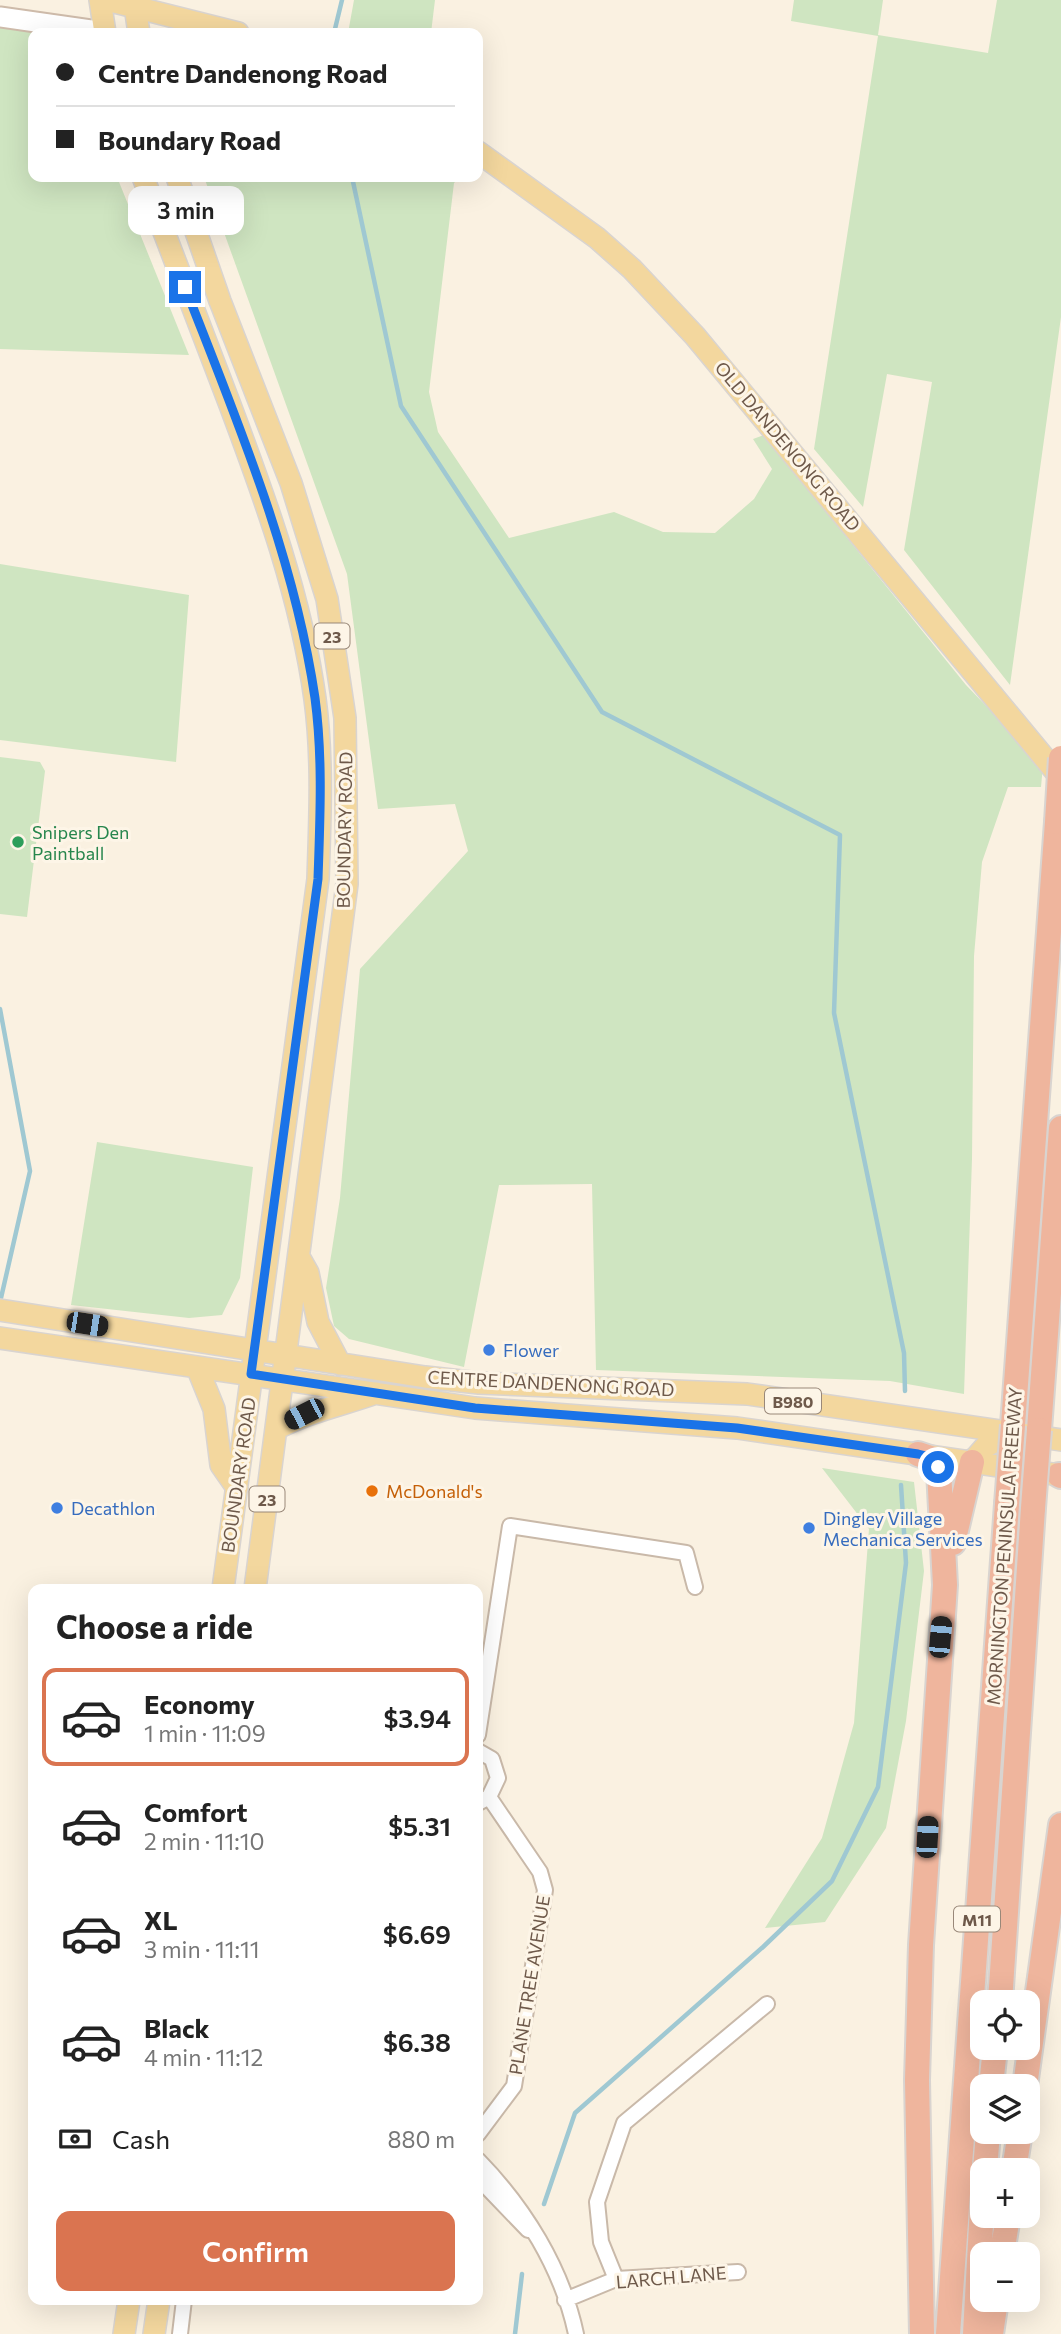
<!DOCTYPE html>
<html lang="en">
<head>
<meta charset="utf-8">
<style>
  :root { --surface:#fff; --page:#f6f6f6; --text:#222; --muted:#767676; --line:#e0e0e0; --accent:#da7450 }
  body { margin:0; font-family:Commissioner,sans-serif; background:var(--page); color:var(--text); height:100vh; display:flex; flex-direction:column; font-size:26px; white-space:nowrap }
  * { box-sizing:border-box; margin:0 }
  p { font-size:23px; color:var(--muted) }
  .icon { flex:none; width:38px; height:38px; fill:none; stroke:currentColor; stroke-width:2; stroke-linecap:round; stroke-linejoin:round }
  .map { position:relative; flex:1; overflow:hidden }
  .drawer { position:absolute; left:28px; top:1584px; width:455px; height:721px; display:flex; flex-direction:column; background:var(--surface); border-radius:14px; box-shadow:0 7px 28px #0002 }
  .drawer>* { flex:none }
  .top-card { position:absolute; left:28px; top:28px; width:455px; height:154px; border-radius:14px; box-shadow:0 7px 28px #0002; display:grid; align-content:center; height:154px; padding:0 28px; background:var(--surface) }
  .fabs { position:absolute; left:970px; top:1990px; display:grid; gap:14px }
  .fabs a { display:grid; place-items:center; width:70px; height:70px; border-radius:14px; background:var(--surface); box-shadow:0 7px 28px #0002; font-size:35px }
  .end { position:absolute; width:32px; height:32px; margin:-16px; border:9px solid #1a73e8; background:#fff; box-shadow:0 0 0 4px #fff }
  .from { border-radius:50% }
  .bubble { position:absolute; height:49px; border-radius:14px; background:var(--surface); box-shadow:0 7px 28px #0002; font-size:23px; font-weight:600; line-height:49px; text-align:center }
  .car { position:absolute; width:21px; height:42px; margin:-21px -10px; border-radius:9px; box-shadow:0 0 5px 2px #0007; background:linear-gradient(#222 24%,#8ab4d8 0 40%,#222 0 76%,#8ab4d8 0 86%,#222 0) }
  .top-card b { display:flex; align-items:center; gap:24px; height:66px; font-size:26px }
  .top-card b+b { border-top:2px solid var(--line) }
  .top-card i { width:18px; height:18px; background:var(--text) }
  ul { padding:0; list-style:none }
  li { display:flex; align-items:center; gap:21px; height:98px; margin:0 14px 10px; padding:0 14px; border:4px solid transparent; border-radius:14px }
  li div { flex:1 }
  li b { display:block; font-size:26px }
  li em { font-style:normal; font-weight:600 }
  li.on { border-color:var(--accent) }
  li>.icon { width:63px; height:63px; stroke-width:1.5 }
  h2 { padding:0 28px; font-size:32px; line-height:84px }
  .pay { display:flex; align-items:center; gap:18px; height:77px; padding:0 28px; font-size:26px }
  .pay p { margin-inline-start:auto }
  .action { display:flex; gap:14px; margin-top:auto; padding:14px 28px }
  .action a { flex:1; height:80px; border-radius:14px; background:var(--accent); color:#fff; font-size:28px; font-weight:600; line-height:80px; text-align:center }
  .map>svg:first-child { display:block }
  .green { fill:#cfe5c1 }
  .lines { fill:none; stroke-linecap:round; stroke-linejoin:round }
  .stream { stroke:#9fc8d2; stroke-width:4.5 }
  .street-casing { stroke:#c9b9a9; stroke-width:18 }
  .secondary-casing { stroke:#cebbaa; stroke-width:23 }
  .primary-casing { stroke:#d9d4d0; stroke-width:24 }
  .highway-casing { stroke:#d9d4d0; stroke-width:28 }
  .street { stroke:#fff; stroke-width:14 }
  .secondary { stroke:#fff; stroke-width:19 }
  .primary { stroke:#f3d79e; stroke-width:21 }
  .highway { stroke:#efb59d; stroke-width:24 }
  .highway-bridge-casing { stroke:#d9d4d0; stroke-width:28; stroke-linecap:butt }
  .highway-bridge { stroke:#efb59d; stroke-width:24 }
  .route { stroke:#1a73e8; stroke-width:9 }
  .leisure-dot { fill:#2e9e5b; stroke:#fdf5e7; stroke-width:2.5 }
  .shop-dot { fill:#3f7fe0; stroke:#fdf5e7; stroke-width:2.5 }
  .food-dot { fill:#e8710a; stroke:#fdf5e7; stroke-width:2.5 }
  .labels { text-anchor:middle; dominant-baseline:central; stroke-width:6; stroke-linejoin:round; paint-order:stroke }
  .shield { fill:#fdf5e7; stroke:#998879; stroke-width:2 }
  .shield-label { font-size:16px; font-weight:bold; fill:#6e594a }
  .street-label { font-size:18px; fill:#6e594a; stroke:#fdf5e7 }
  .leisure-label { font-size:18px; fill:#27864d; stroke:#fdf5e7; text-anchor:start }
  .shop-label { font-size:18px; fill:#366cbe; stroke:#fdf5e7; text-anchor:start }
  .food-label { font-size:18px; fill:#c56008; stroke:#fdf5e7; text-anchor:start }
</style>
</head>
<body>
<div class="map">
<svg width="1061" height="2334" viewBox="0 0 1061 2334">
  <rect width="100%" height="100%" fill="#faf1e1"/>
  <path class="green" d="M 354,0 L 435,0 L 431,33 L 348,33 Z
    M 794,0 L 883,0 L 878,35 L 988,53 L 997,0 L 1061,0 L 1061,317 L 1010,685 L 904,550 L 932,382 L 887,374 L 863,507 L 814,449 L 878,36 L 791,21 Z
    M 0,26 L 52,33 L 33,33 L 33,177 L 117,177 L 189,355 L 0,349 Z
    M 204,177 L 460,177 L 454,183 L 429,392 L 438,432 L 509,538 L 614,512 L 663,532 L 715,533 L 754,499 L 772,469 L 753,439 L 764,435 L 966,685 L 1043,765 L 1041,787 L 1008,787 L 982,862 L 974,956 L 972,1159 L 964,1394 L 890,1381 L 596,1370 L 592,1184 L 499,1185 L 464,1367 L 349,1339 L 334,1326 L 326,1288 L 340,1198 L 360,969 L 468,851 L 455,804 L 378,809 L 347,574 Z
    M 0,564 L 189,595 L 176,762 L 0,740 Z
    M 0,757 L 40,762 L 45,771 L 27,917 L 0,914 Z
    M 97,1142 L 253,1167 L 240,1278 L 222,1315 L 189,1318 L 71,1305 Z
    M 822,1468 L 914,1482 L 924,1571 L 906,1721 L 886,1828 L 825,1922 L 765,1928 L 822,1838 L 854,1723 L 869,1529 Z"/>
  <g class="lines">
    <path class="stream" d="M 334,33 L 342,0
      M 352,177 L 401,406 L 602,712 L 840,835 L 834,1013 L 904,1353 L 905,1391
      M 0,1009 L 30,1171 L 1,1298
      M 544,2204 L 575,2113 L 763,1947 L 832,1881 L 878,1787 L 906,1563 L 901,1485
      M 515,2334 L 522,2274"/>
    <g class="street-casing">
      <path id="street" d="M 478,1735 L 510,1526 L 686,1553 L 695,1587
        M 478,1751 L 492,1759 L 498,1778 L 489,1797 L 478,1803
        M 478,2134 L 514,2086 L 545,1890 L 540,1872 L 489,1797
        M 478,2160 C 524,2207 562,2268 576,2334
        M 478,2178 L 528,2230
        M 616,2279 L 601,2242 L 597,2202 L 624,2123 L 767,2004
        M 565,2300 L 616,2279 L 738,2272
        M 180,2334 L 184,2300"/>
    </g>
    <g class="secondary-casing">
      <path id="secondary" d="M 0,17 L 105,32"/>
    </g>
    <g class="primary-casing">
      <path id="primary" d="M 100,0 L 105,33
        M 107,0 L 238,33
        M 134,0 L 139,33
        M 478,152 L 597,238 L 632,269 L 695,336 L 1061,778
        M 143,177 C 172,253 201,329 230,405 C 266,501 301,597 315,699 C 323,759 320,819 318,879 L 223,1589
        M 177,177 L 220,301 L 291,483 L 327,599 L 345,718 L 347,884 L 255,1589
        M 299,1257 L 308,1273 L 318,1322 L 340,1364
        M 0,1310 L 425,1377 L 479,1383 L 747,1394 L 1061,1440
        M 0,1338 L 475,1408 L 737,1428 L 1053,1474
        M 197,1367 L 214,1409 L 221,1465 L 237,1488
        M 276,1429 C 308,1412 342,1405 376,1393
        M 972,1462 L 986,1446 L 1014,1432
        M 124,2334 L 129,2300
        M 154,2334 L 159,2300"/>
    </g>
    <g class="highway-casing">
      <path id="highway" d="M 1013,1425 L 1057,822
        M 1039,1430 L 1061,1128
        M 918,1454 L 933,1459 L 939,1470 L 945,1585 L 921,1945 L 917,2080 L 922,2334
        M 1059,1475 L 1061,1476
        M 953,1543 L 972,1462
        M 1000,2002 L 1033,1508
        M 991,2086 L 995,2048
        M 1025,2086 L 1061,1825
        M 985,2170 L 988,2132
        M 1014,2170 L 1020,2132
        M 1002,2254 L 1008,2216
        M 948,2334 L 1007,1504
        M 975,2334 L 982,2207
        M 991,2334 L 996,2300"/>
    </g>
    <use href="#street" class="street"/>
    <use href="#secondary" class="secondary"/>
    <use href="#primary" class="primary"/>
    <use href="#highway" class="highway"/>
    <g class="highway-bridge-casing">
      <path id="highway-bridge" d="M 1057,822 L 1061,758
        M 1007,1504 L 1013,1425
        M 1033,1508 L 1039,1430"/>
    </g>
    <use href="#highway-bridge" class="highway-bridge"/>
  </g>
  <g class="lines">
    <path class="route" d="M 185,287 C 237,421 294,555 315,698 C 323,758 320,819 318,879 L 251,1374 L 475,1408 L 737,1428 L 918,1454 L 930,1457 L 938,1467"/>
  </g>
  <circle class="leisure-dot" cx="18" cy="842" r="7"/>
  <g class="shop-dot">
    <circle cx="489" cy="1350" r="7"/>
    <circle cx="57" cy="1508" r="7"/>
    <circle cx="809" cy="1528" r="7"/>
  </g>
  <circle class="food-dot" cx="372" cy="1491" r="7"/>
  <g class="labels">
    <g class="shield">
      <rect x="314.5" y="623.5" width="35" height="25" rx="5"/>
      <rect x="765" y="1388.5" width="56" height="25" rx="5"/>
      <rect x="249.5" y="1486.5" width="35" height="25" rx="5"/>
      <rect x="954" y="1906.5" width="46" height="25" rx="5"/>
    </g>
    <g class="shield-label">
      <text x="332" y="636">23</text>
      <text x="793" y="1401">B980</text>
      <text x="267" y="1499">23</text>
      <text x="977" y="1919">M11</text>
    </g>
    <g class="street-label">
      <text transform="translate(788 446) rotate(50)">OLD DANDENONG ROAD</text>
      <text transform="translate(344 830) rotate(-89)">BOUNDARY ROAD</text>
      <text transform="translate(551 1383) rotate(3)">CENTRE DANDENONG ROAD</text>
      <text transform="translate(238 1475) rotate(-82)">BOUNDARY ROAD</text>
      <text transform="translate(1004 1546) rotate(-86)">MORNINGTON PENINSULA FREEWAY</text>
      <text transform="translate(529 1985) rotate(-81)">PLANE TREE AVENUE</text>
      <text transform="translate(671 2277) rotate(-5)">LARCH LANE</text>
    </g>
    <g class="leisure-label">
      <text x="32" y="832">Snipers Den<tspan x="32" dy="21">Paintball</tspan></text>
    </g>
    <g class="shop-label">
      <text x="503" y="1350">Flower</text>
      <text x="71" y="1508">Decathlon</text>
      <text x="823" y="1518">Dingley Village<tspan x="823" dy="21">Mechanica Services</tspan></text>
    </g>
    <g class="food-label">
      <text x="386" y="1491">McDonald's</text>
    </g>
  </g>
</svg>
<div class="fabs">
<a><svg class="icon" aria-label="locate" viewBox="0 0 24 24"><circle cx="12" cy="12" r="6"/><path d="M12 2v4M12 18v4M2 12h4M18 12h4"/></svg></a>
<a><svg class="icon" aria-label="layers" viewBox="0 0 24 24"><path d="M12 4l9 5-9 5-9-5zM3 14l9 5 9-5"/></svg></a>
<a>+</a>
<a>−</a>
</div>
<i class="end from" style="left:938px;top:1467px"></i>
<i class="end" style="left:185px;top:287px"></i>
<div class="bubble" style="left:128px;top:186px;width:116px">3 min</div>
<i class="car" style="left:87px;top:1324px;rotate:99deg"></i>
<i class="car" style="left:304px;top:1414px;rotate:243deg"></i>
<i class="car" style="left:940px;top:1637px;rotate:5deg"></i>
<i class="car" style="left:927px;top:1837px;rotate:3deg"></i>
<div class="top-card">
<b><i class="from"></i>Centre Dandenong Road</b>
<b><i></i>Boundary Road</b>
</div>
<section class="drawer">
<h2>Choose a ride</h2>
<ul>
<li class="on"><svg class="icon" aria-label="car" viewBox="0 0 24 24"><path d="M5 17H2v-5l4-1 3-4h7l3 4 3 1v5h-3M9 17h6M6 11h13"/><circle cx="7" cy="17" r="2"/><circle cx="17" cy="17" r="2"/></svg><div><b>Economy</b><p>1 min · 11:09</p></div><em>$3.94</em></li>
<li><svg class="icon" aria-label="car" viewBox="0 0 24 24"><path d="M5 17H2v-5l4-1 3-4h7l3 4 3 1v5h-3M9 17h6M6 11h13"/><circle cx="7" cy="17" r="2"/><circle cx="17" cy="17" r="2"/></svg><div><b>Comfort</b><p>2 min · 11:10</p></div><em>$5.31</em></li>
<li><svg class="icon" aria-label="car" viewBox="0 0 24 24"><path d="M5 17H2v-5l4-1 3-4h7l3 4 3 1v5h-3M9 17h6M6 11h13"/><circle cx="7" cy="17" r="2"/><circle cx="17" cy="17" r="2"/></svg><div><b>XL</b><p>3 min · 11:11</p></div><em>$6.69</em></li>
<li><svg class="icon" aria-label="car" viewBox="0 0 24 24"><path d="M5 17H2v-5l4-1 3-4h7l3 4 3 1v5h-3M9 17h6M6 11h13"/><circle cx="7" cy="17" r="2"/><circle cx="17" cy="17" r="2"/></svg><div><b>Black</b><p>4 min · 11:12</p></div><em>$6.38</em></li>
</ul>
<div class="pay"><svg class="icon" aria-label="cash" viewBox="0 0 24 24"><path d="M3 7h18v10H3z"/><circle cx="12" cy="12" r="2"/></svg>Cash<p>880 m</p></div>
<div class="action"><a>Confirm</a></div>
</section>
</div>
</body>
</html>
